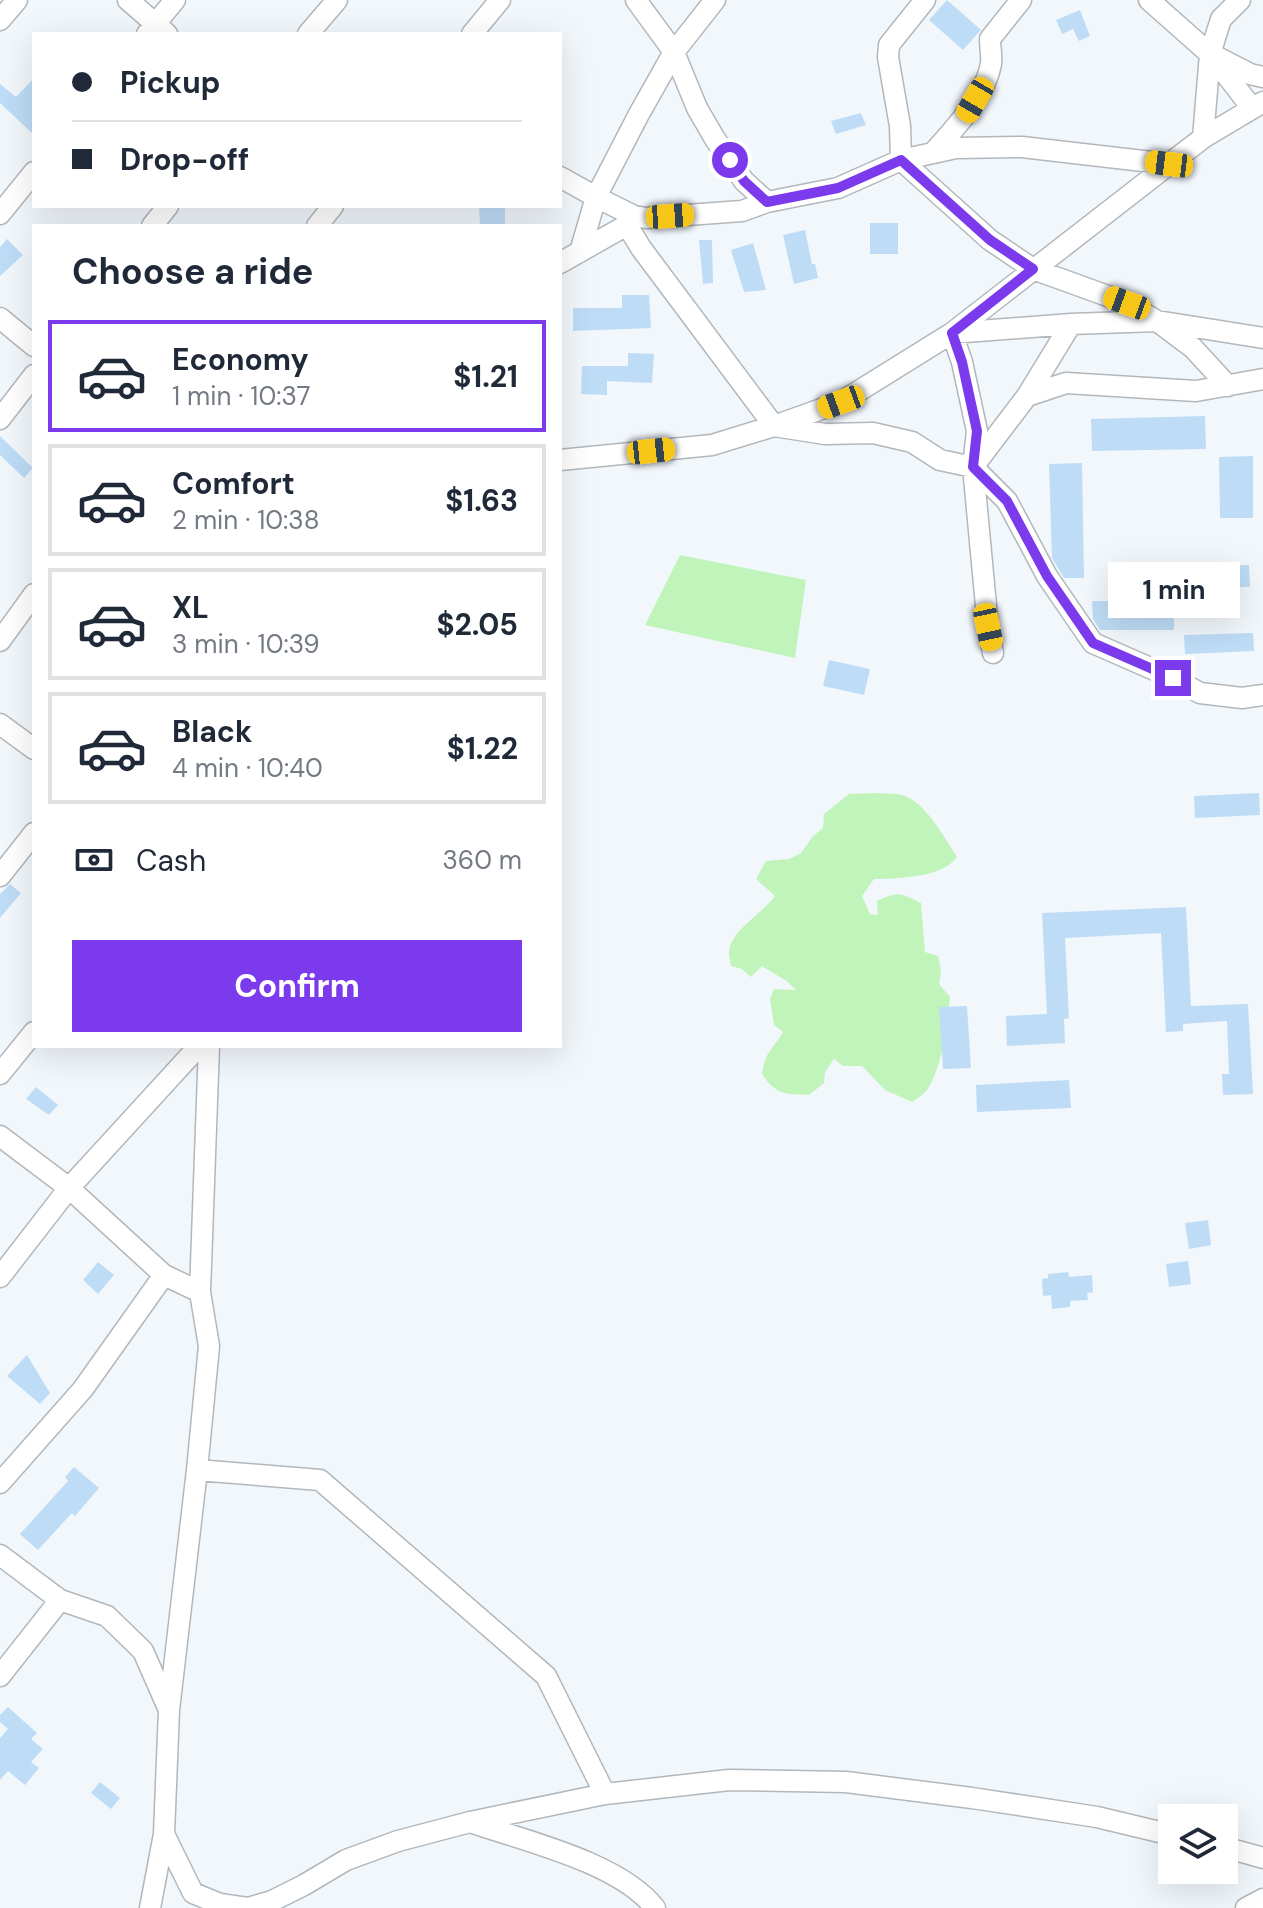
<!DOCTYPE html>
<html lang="en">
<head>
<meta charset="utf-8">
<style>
  :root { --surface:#fff; --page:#f6f6f7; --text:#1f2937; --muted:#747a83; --line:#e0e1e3; --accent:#7c3aed }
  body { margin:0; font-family:"DM Sans",sans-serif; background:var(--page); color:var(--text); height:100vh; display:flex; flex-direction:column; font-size:30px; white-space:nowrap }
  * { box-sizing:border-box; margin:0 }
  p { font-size:26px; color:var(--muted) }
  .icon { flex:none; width:44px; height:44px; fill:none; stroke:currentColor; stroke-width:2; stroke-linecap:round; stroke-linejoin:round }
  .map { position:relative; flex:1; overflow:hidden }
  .panel { position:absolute; left:32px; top:224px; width:530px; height:824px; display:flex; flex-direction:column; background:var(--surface); border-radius:0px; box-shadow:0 8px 32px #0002 }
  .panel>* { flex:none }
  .banner { position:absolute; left:32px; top:32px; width:530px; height:176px; border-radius:0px; box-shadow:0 8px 32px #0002; display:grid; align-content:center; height:176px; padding:0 40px; background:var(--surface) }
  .controls { position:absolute; left:1158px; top:1804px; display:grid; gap:16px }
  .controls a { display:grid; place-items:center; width:80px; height:80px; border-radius:0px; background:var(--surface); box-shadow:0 8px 32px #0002; font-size:40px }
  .end { position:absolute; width:36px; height:36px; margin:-18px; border:10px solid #7c3aed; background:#fff; box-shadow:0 0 0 4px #fff }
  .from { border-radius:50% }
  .bubble { position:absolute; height:56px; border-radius:0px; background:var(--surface); box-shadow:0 8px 32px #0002; font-size:26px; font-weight:700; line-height:56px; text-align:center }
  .car { position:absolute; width:24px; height:48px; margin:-24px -12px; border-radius:10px; box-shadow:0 0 6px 2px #0007; background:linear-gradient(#f5c518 24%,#345 0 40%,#f5c518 0 76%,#345 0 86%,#f5c518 0) }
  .banner b { display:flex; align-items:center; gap:28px; height:76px; font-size:30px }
  .banner b+b { border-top:2px solid var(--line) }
  .banner i { width:20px; height:20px; background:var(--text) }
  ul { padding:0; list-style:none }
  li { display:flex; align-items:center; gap:24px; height:112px; margin:0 16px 12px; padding:0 24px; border:4px solid var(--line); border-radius:0px }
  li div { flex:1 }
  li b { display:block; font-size:30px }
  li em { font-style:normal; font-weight:700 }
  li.on { border-color:var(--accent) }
  li>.icon { width:72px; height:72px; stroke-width:1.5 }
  h2 { padding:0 40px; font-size:36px; line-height:96px }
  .pay { display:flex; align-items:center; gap:20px; height:88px; padding:0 40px; font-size:30px }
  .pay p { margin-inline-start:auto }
  .cta { display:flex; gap:16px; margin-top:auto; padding:16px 40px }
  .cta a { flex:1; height:92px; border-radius:0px; background:var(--accent); color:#fff; font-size:32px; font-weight:700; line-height:92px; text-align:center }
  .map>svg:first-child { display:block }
  .green { fill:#c0f4bb }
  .building { fill:#bedcf6 }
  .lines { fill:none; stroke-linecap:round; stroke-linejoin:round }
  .minor-casing { stroke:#b2b7bb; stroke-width:23 }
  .minor { stroke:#fff; stroke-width:20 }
  .route { stroke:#7c3aed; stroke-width:10 }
</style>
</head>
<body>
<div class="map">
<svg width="1263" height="1908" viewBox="0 0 1263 1908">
  <rect width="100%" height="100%" fill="#f2f7fc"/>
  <path class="green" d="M 680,555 L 806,580 L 795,658 L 645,625 Z
    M 875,793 C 884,794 894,793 902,795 C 925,801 944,837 957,857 C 954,860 951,864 947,866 C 931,877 894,879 874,879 L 862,896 L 870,914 L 878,915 L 877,901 C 896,891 902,893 921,903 L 925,952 L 938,956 L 941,971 L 939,984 L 950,997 C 948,1023 942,1068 927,1090 C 923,1095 917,1098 912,1102 L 885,1090 L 862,1066 L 843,1066 L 834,1059 L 825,1072 L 824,1083 L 809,1095 C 785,1094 776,1095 762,1074 C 765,1051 772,1051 783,1032 L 774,1025 L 770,999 L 774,989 L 796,990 L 788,982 L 762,966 L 751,977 L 742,969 L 731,966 C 730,961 729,957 729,952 C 730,931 763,913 775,896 L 756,879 L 766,861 L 789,859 L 801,853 L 813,836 L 823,828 L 824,814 L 849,794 Z"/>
  <path class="building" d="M 947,0 L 981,30 L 963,50 L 929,20 Z
    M 1080,10 L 1090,36 L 1079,41 L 1073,29 L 1062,34 L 1056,20 Z
    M 34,78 L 34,135 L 0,103 L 0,84 L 16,97 Z
    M 861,113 L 866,125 L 836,134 L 831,121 Z
    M 479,206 L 505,206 L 505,226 L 480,226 Z
    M 870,223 L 898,223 L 898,254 L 870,254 Z
    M 805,230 L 812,264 L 815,264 L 818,278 L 794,284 L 783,235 Z
    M 7,239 L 23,255 L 0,276 L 0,247 Z
    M 699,240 L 712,240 L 713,283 L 703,284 Z
    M 753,243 L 766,290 L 744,292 L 731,250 Z
    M 622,295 L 649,295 L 651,328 L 573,331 L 573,308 L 622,308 Z
    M 628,353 L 654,354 L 652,383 L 607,381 L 607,395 L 581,394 L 582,366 L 628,366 Z
    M 1205,416 L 1206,449 L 1092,451 L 1091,419 Z
    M 0,436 L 33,468 L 24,478 L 0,455 Z
    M 1253,456 L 1253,518 L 1220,518 L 1219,457 Z
    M 1082,463 L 1084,578 L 1064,578 L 1052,558 L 1049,464 Z
    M 1249,565 L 1250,587 L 1174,589 L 1174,567 Z
    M 1092,601 L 1174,601 L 1174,630 L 1100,630 L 1093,619 Z
    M 1253,633 L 1254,651 L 1185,654 L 1184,635 Z
    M 829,660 L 870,669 L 864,695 L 823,686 Z
    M 1259,793 L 1260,815 L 1195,818 L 1194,796 Z
    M 10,884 L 21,893 L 0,918 L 0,894 Z
    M 1186,907 L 1191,1006 L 1248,1004 L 1253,1094 L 1223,1095 L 1222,1074 L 1229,1074 L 1227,1021 L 1183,1024 L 1183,1031 L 1166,1032 L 1161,933 L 1065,938 L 1069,1018 L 1064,1019 L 1065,1043 L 1007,1046 L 1006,1016 L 1047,1014 L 1042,913 Z
    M 967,1006 L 971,1068 L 943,1069 L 939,1007 Z
    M 1069,1080 L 1071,1108 L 977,1112 L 976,1085 Z
    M 36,1087 L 58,1105 L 49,1115 L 26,1099 Z
    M 1208,1220 L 1211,1245 L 1189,1249 L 1185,1223 Z
    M 1188,1261 L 1191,1284 L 1169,1287 L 1166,1264 Z
    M 98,1262 L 114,1275 L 98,1294 L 83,1280 Z
    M 1068,1272 L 1069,1277 L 1092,1275 L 1093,1292 L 1087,1293 L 1088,1300 L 1070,1301 L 1070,1307 L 1052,1309 L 1051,1295 L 1043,1296 L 1042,1279 L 1048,1278 L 1048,1274 Z
    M 27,1355 L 50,1393 L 40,1404 L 7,1376 Z
    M 74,1467 L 99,1488 L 75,1516 L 72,1513 L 38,1550 L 20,1534 L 68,1481 L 65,1477 Z
    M 8,1707 L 37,1733 L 31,1739 L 43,1749 L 31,1762 L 39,1768 L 25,1785 L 8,1771 L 0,1780 L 0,1738 L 8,1729 L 0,1722 L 0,1715 Z
    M 100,1782 L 120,1798 L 111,1809 L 91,1793 Z"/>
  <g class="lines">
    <g class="minor-casing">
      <path id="minor" d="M 128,0 L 167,34
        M 636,0 L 674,52 L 697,108 L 715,139 L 744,181 L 767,202
        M 715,0 L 674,52 L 639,114 L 596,197 L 634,216 L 646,218 L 742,211 L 767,202 L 838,188 L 901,160 L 956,148 L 1022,147 L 1169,164 L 1203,138 L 1263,102
        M 925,0 L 889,45 L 888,57 L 900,126 L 901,160 L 990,240 L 1033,269 L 1127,303 L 1157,321 L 1193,348 L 1228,386
        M 1149,0 L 1210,54 L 1252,108
        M 0,20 L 17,0
        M 147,34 L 175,0
        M 308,34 L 337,0
        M 472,34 L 500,0
        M 1217,57 L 1250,74 L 1263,77
        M 933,153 C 954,129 985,97 991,64 C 992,56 990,47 990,39 L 1021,0
        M 560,177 L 596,197 L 580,252
        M 0,214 L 34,172
        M 634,216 L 627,225 L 641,248 L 774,426 L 825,434 L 873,433 L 912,442 L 940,460 L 973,467 L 1027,396 L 1066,383 L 1196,391 L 1263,379
        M 152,226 L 168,206
        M 317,226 L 333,206
        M 560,263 L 627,225
        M 0,318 L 34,346
        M 1027,396 L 1071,324
        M 0,419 L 34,375
        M 560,460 L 712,445 L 774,426 L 841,402 L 952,333 L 1203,138 L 1210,54 L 1221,19 L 1240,0
        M 973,467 L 1007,501 L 1047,576 L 1093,643 L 1173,678 L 1200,693 L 1242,698 L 1263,695
        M 0,641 L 34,594
        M 993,653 L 988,627 L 973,467 L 977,431 L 962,362 L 952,333 L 1071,324 L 1157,321 L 1263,338
        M 0,724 L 34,749
        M 0,876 L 34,833
        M 0,1074 L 34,1032
        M 0,1136 L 69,1188 L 164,1275 L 200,1292
        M 0,1277 L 69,1188 L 199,1046
        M 197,1470 L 320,1480 L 546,1676 L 605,1794
        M 0,1483 L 83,1389 L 164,1275
        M 0,1555 L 60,1600 L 107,1616 L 143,1651 L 169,1710
        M 0,1676 L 60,1600
        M 473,1823 C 526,1841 620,1863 655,1908
        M 164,1834 L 193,1893 L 220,1904 L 247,1908
        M 1224,1847 L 1263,1858
        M 150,1908 L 164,1834 L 169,1710 L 197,1470 L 209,1346 L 200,1292 L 209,1046
        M 248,1908 L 272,1901 L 304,1885 L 346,1860 L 398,1841 L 470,1822 L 605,1794 L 729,1780 L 846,1782 L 972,1798 L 1097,1817 L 1172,1835
        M 1246,1908 L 1263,1899"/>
    </g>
    <use href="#minor" class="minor"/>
  </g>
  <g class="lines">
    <path class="route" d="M 730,160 L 744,181 L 767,202 L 838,188 L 901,160 L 990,240 L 1033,269 L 952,333 L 962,362 L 977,431 L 973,467 L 1007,501 L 1047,576 L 1093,643 L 1173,678"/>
  </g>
</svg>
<div class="controls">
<a><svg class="icon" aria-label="layers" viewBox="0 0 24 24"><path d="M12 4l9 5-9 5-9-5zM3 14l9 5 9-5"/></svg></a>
</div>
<i class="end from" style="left:730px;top:160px"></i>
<i class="end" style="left:1173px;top:678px"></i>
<div class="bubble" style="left:1108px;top:562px;width:132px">1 min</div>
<i class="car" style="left:975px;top:100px;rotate:210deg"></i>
<i class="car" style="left:1169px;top:164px;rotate:277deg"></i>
<i class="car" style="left:670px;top:216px;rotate:86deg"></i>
<i class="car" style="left:1127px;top:303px;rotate:290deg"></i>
<i class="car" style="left:841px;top:402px;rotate:250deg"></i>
<i class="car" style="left:651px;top:451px;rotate:84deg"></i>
<i class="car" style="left:988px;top:627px;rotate:168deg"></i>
<div class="banner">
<b><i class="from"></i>Pickup</b>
<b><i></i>Drop-off</b>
</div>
<section class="panel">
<h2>Choose a ride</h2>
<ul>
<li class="on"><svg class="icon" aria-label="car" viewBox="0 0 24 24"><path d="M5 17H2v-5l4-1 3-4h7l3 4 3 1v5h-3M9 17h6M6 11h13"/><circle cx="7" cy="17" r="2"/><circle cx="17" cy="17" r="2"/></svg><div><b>Economy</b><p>1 min · 10:37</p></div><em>$1.21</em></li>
<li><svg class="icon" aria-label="car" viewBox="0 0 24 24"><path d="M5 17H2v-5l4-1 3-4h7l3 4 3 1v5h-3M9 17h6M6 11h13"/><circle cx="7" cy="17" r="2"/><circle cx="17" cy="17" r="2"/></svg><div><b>Comfort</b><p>2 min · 10:38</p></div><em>$1.63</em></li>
<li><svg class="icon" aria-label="car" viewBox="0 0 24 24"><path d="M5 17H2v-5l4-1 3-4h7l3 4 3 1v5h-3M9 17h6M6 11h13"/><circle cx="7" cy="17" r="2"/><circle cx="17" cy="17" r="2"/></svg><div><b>XL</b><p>3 min · 10:39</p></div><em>$2.05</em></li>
<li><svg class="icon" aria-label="car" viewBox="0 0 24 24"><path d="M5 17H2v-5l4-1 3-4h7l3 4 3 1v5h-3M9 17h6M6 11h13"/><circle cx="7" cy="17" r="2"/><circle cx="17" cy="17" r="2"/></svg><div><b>Black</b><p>4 min · 10:40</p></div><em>$1.22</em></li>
</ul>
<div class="pay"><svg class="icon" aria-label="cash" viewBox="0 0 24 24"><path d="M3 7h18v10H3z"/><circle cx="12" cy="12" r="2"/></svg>Cash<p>360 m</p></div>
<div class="cta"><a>Confirm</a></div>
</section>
</div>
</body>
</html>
